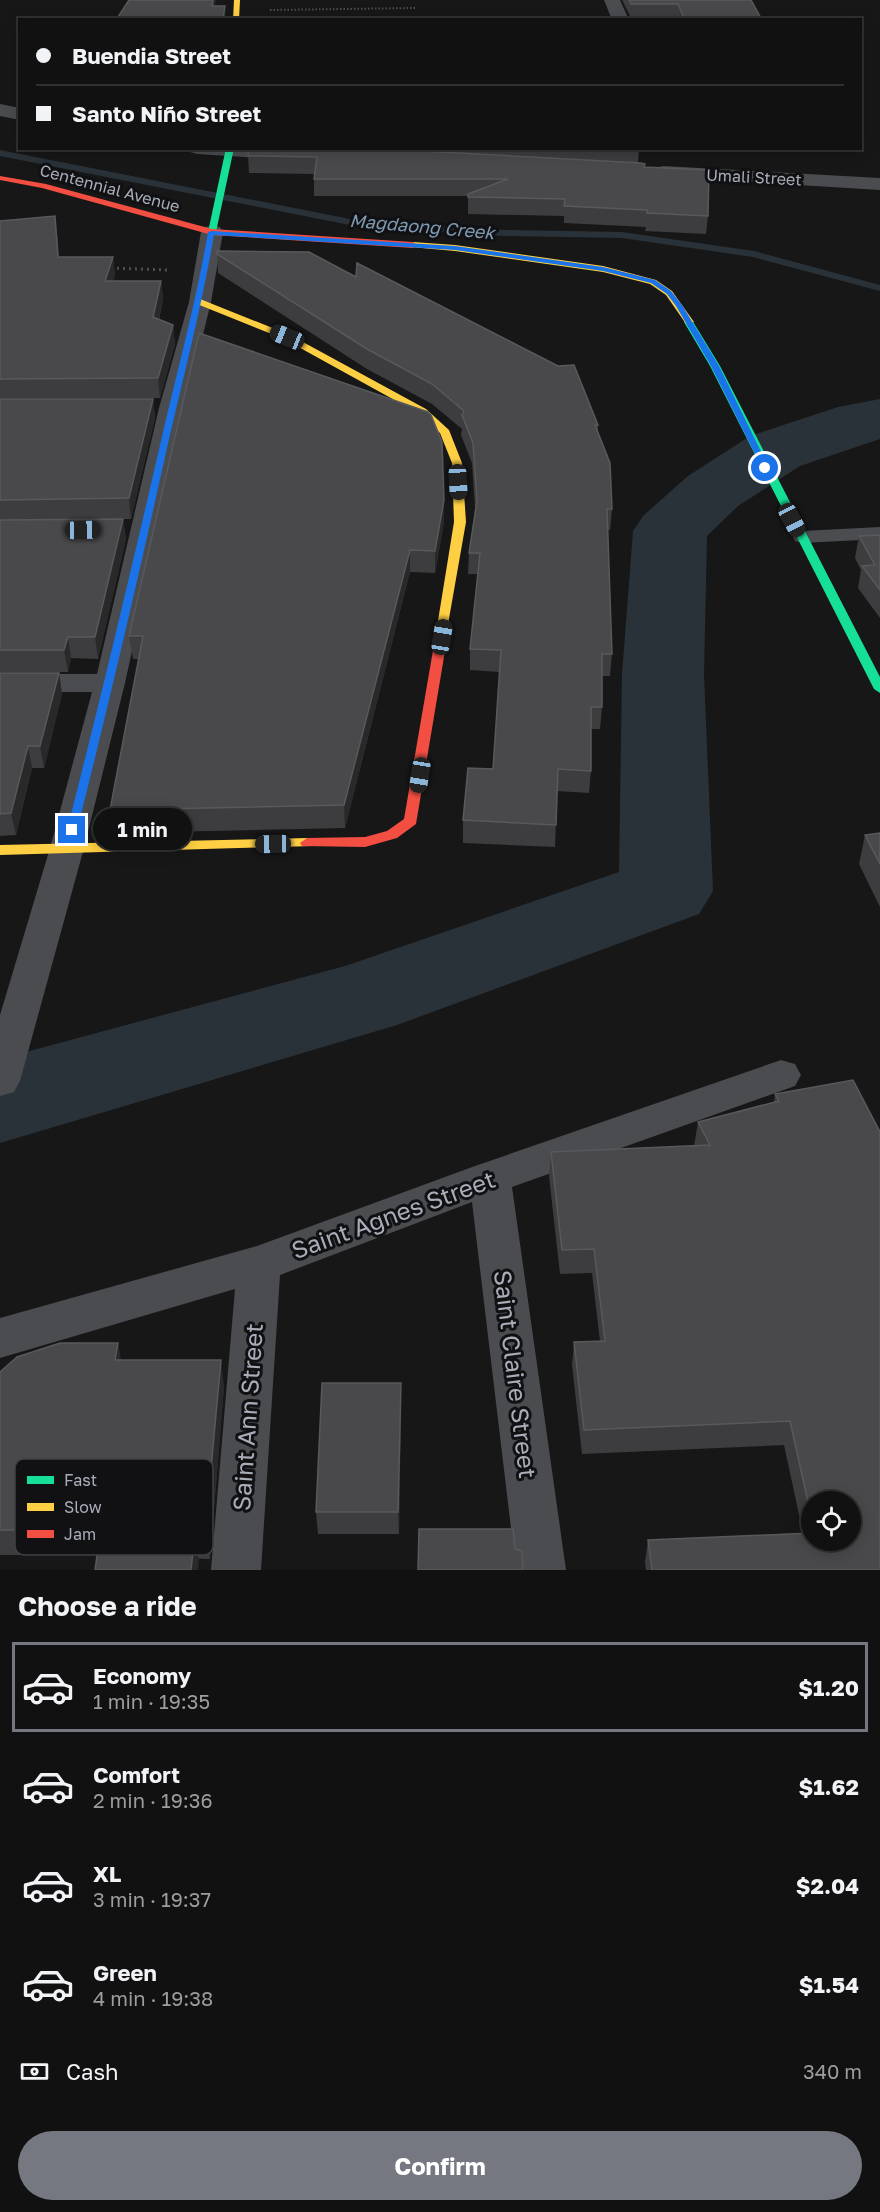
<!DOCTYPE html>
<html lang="en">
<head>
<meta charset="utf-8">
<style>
  :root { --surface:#111; --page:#1a1a1a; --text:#f1f3f6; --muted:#9c9d9f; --line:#303131; --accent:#757880 }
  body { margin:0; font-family:"Golos Text",sans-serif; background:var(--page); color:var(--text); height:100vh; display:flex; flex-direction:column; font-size:22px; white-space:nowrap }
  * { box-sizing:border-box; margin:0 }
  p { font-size:20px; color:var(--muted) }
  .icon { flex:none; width:33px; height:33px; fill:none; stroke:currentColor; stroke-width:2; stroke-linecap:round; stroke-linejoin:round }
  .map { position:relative; height:1570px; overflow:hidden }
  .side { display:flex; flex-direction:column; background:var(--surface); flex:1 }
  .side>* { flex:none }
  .guide { position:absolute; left:18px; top:18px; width:844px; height:132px; border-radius:0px; box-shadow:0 3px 15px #0003,0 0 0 2px var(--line); display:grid; align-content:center; height:132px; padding:0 18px; background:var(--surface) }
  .controls { position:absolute; left:801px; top:1491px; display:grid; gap:12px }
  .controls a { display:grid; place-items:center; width:60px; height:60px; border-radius:50%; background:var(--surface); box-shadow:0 3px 15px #0003,0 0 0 2px var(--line); font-size:30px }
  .end { position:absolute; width:27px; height:27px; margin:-14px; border:8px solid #1a73e8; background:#fff; box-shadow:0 0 0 3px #fff }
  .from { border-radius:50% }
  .bubble { position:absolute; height:42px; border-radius:21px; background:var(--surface); box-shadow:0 3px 15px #0003,0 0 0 2px var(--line); font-size:20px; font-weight:700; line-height:42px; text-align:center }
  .car { position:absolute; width:18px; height:36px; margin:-18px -9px; border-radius:8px; box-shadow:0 0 4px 2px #0007; background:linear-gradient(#222 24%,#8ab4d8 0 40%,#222 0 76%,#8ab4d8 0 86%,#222 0) }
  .guide b { display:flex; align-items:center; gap:21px; height:57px; font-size:22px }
  .guide b+b { border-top:2px solid var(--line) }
  .guide i { width:15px; height:15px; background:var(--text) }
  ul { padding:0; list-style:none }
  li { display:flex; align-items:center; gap:18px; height:90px; margin:0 12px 9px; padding:0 6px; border:3px solid transparent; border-radius:0px }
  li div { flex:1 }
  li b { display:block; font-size:22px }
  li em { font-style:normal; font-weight:700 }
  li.selected { border-color:var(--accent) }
  li>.icon { width:54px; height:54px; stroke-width:1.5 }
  h2 { padding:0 18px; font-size:27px; line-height:72px }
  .pay { display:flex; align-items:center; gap:15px; height:66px; padding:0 18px; font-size:22px }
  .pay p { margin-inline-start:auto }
  .button { display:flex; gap:12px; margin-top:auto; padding:12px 18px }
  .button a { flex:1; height:69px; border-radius:36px; background:var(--accent); color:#fff; font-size:24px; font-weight:700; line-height:69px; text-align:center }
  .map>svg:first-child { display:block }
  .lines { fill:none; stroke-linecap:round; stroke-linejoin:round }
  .stream { fill:#2a3239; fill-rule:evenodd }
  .river { fill:#2a3239; fill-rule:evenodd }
  .path-far1 { stroke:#4d4e52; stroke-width:2; stroke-dasharray:1.5 2; stroke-linecap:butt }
  .path { stroke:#4d4e52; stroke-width:3; stroke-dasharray:2 4; stroke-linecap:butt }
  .lane { fill:#4b4c50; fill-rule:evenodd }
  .street { fill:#4b4c50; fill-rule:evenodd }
  .fast { fill:#16e098; fill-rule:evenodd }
  .slow { fill:#ffcf43; fill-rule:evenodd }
  .jam { fill:#f24e42; fill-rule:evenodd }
  .wall { fill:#3d3d3f; fill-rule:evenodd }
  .shaded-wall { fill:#29292a }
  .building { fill:#49494c; stroke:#58595d; stroke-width:1.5 }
  .route { fill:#1a73e8 }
  .labels { text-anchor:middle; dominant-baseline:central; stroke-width:6; stroke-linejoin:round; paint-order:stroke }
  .far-street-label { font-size:16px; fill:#a8adb8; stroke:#111113 }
  .far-water-label { font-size:18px; font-style:italic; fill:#7f9bb3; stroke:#111113 }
  .near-street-label { font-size:24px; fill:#a8adb8; stroke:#111113 }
  .key { fill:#111113; stroke:#3e4045; stroke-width:1.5 }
  .key-label { font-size:16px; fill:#a8adb8 }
</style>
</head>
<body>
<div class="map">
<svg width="880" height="1570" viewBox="0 0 880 1570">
  <rect width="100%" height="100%" fill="#171717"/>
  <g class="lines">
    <path class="stream" d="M 0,150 L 360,221 L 506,230 L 622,232 L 754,251 L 880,285 L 880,291 L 753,257 L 622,238 L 506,236 L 360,227 L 0,156 Z"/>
    <path class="river" d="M 880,399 L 880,439 L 800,466 L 738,506 L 707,536 L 704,674 L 713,891 L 699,914 L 397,1025 L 0,1143 L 0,1059 L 345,966 L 619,872 L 622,674 L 633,531 L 644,515 L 688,476 L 750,436 L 838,407 Z"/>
    <path class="path-far1" d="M 270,10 L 415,8"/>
    <path class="path" d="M 111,268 L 167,270"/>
    <path class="lane" d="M 880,527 L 880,539 L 802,543 L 795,541 L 793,537 L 795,533 L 802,531 Z"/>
    <path class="street" d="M 604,0 L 620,0 L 629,20 L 612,20 Z
      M 0,104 L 20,108 L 20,120 L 0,116 Z
      M 188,148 L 296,148 L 301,150 L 304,154 L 301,158 L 294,160 L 197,154 L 190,152 Z
      M 663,166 L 880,178 L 880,190 L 656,176 L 653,172 L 656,168 Z
      M 212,226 L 220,227 L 223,232 L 211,302 L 185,408 L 125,683 L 84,848 L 20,1081 L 14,1092 L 0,1096 L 0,1015 L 50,848 L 92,692 L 0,692 L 0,674 L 97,674 L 159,408 L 189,302 L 201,232 L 204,227 Z
      M 781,1060 L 795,1064 L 801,1075 L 795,1086 L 512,1187 L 566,1570 L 516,1570 L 472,1202 L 280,1275 L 261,1570 L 211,1570 L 235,1289 L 0,1358 L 0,1318 L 257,1246 L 475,1166 Z"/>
    <path class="fast" d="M 226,148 L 234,148 L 216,232 L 212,235 L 208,232 Z
      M 686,320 L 692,320 L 720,366 L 880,677 L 880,693 L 874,689 L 710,366 L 684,322 Z"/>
    <path class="slow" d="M 234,0 L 240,0 L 239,20 L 233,20 Z
      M 413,242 L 455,245 L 603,266 L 656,280 L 672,291 L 694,322 L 686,324 L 666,295 L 650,284 L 603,272 L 455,251 L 410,247 L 409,245 Z
      M 200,299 L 290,335 L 426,409 L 449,430 L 462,463 L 466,522 L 447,630 L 443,631 L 437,627 L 454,522 L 452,463 L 440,433 L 418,413 L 284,339 L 197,304 L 197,300 Z
      M 307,838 L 312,840 L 314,843 L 312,846 L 0,855 L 0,845 Z"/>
    <path class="jam" d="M 0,176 L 46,184 L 212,229 L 413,242 L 417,245 L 413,248 L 212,235 L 42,188 L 0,180 Z
      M 443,623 L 449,627 L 416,824 L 397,838 L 365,847 L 302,846 L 300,843 L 307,838 L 365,837 L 387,831 L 404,819 L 437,627 Z"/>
  </g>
  <path class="wall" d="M 622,0 L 751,0 L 762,20 L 679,20 L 677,16 L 630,16 Z
    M 370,148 L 639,148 L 638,163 L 708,216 L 706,234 L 645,231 L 646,227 L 564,223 L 564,216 L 468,214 L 468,196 L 314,196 L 314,174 L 249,173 L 248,156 Z
    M 0,221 L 57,234 L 59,257 L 113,257 L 115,276 L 113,281 L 161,281 L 163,299 L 159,320 L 173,325 L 175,344 L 160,398 L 0,398 Z
    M 217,254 L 598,425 L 598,433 L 612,509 L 610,530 L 608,530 L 612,654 L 610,676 L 602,676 L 602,707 L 600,729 L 591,729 L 591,771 L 589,793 L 557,791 L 555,847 L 463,843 L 463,820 L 493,769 L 500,672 L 470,670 L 470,649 L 478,574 L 468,574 L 469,553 L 475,509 L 472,463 L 461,435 L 462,429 L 432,404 L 367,369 L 218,273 Z
    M 0,399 L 153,399 L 155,418 L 131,519 L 123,519 L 126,539 L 98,659 L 71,658 L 68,672 L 0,672 Z
    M 444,500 L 444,522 L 435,573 L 410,572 L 345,828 L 114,833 L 110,810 L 139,659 L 133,659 L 129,636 Z
    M 880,535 L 880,618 L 858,588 L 861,570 L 855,558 L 859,536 Z
    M 0,673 L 59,673 L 62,694 L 44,768 L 32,768 L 16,835 L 0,836 Z
    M 880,833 L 880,907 L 859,864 L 865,835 Z
    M 853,1080 L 880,1570 L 646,1570 L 645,1562 L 648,1540 L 803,1533 L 784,1445 L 582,1454 L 572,1365 L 574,1342 L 600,1341 L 592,1273 L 560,1274 L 549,1176 L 551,1152 L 694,1146 L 698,1122 L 774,1103 L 775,1094 ZM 812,1502 L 850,1540 L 812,1540 Z
    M 121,1360 L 224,1386 L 210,1559 L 97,1555 L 0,1555 L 0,1372 Z
    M 401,1383 L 401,1405 L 399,1534 L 318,1534 L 316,1512 Z"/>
  <path class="shaded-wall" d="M 213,0 L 216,0 L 213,20 L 212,6 Z
    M 225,6 L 226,20 L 223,19 Z
    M 55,216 L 57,234 L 60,276 L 58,257 Z
    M 113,257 L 115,276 L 107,300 L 105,281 Z
    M 161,281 L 163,299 L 155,336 L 153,317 Z
    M 173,325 L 175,344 L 160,398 L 158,378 Z
    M 153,399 L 155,418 L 131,519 L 129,498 Z
    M 444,500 L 444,522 L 435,573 L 435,551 Z
    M 123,519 L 126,539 L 98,659 L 95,637 Z
    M 410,550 L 410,572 L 345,828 L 344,805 Z
    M 68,637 L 71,658 L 68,672 L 64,650 Z
    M 59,673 L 62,694 L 44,768 L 40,746 Z
    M 28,746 L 32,768 L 16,835 L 11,813 Z
    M 118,1343 L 123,1369 L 115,1360 Z
    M 221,1360 L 224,1386 L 210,1559 L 205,1534 Z
    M 401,1383 L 401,1405 L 399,1534 L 398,1512 Z
    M 195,1534 L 199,1559 L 198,1570 L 191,1570 Z"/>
  <path class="building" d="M 129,0 L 213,0 L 212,6 L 225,6 L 223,19 L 339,20 L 116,20 Z
    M 629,0 L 751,0 L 762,20 L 685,20 L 678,4 L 631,4 Z
    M 249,148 L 367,148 L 641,163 L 645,164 L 644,167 L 709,170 L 708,216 L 647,213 L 647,210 L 564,206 L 565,199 L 468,197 L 468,194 L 508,179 L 314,179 L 317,157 L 248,156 Z
    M 55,216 L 58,257 L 113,257 L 105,281 L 161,281 L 153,317 L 173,325 L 158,378 L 0,379 L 0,221 Z
    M 217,251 L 309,252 L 356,277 L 357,263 L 558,366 L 574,365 L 598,425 L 595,425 L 610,463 L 612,509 L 607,509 L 612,654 L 602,654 L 602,707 L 591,707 L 591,771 L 558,769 L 556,825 L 463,820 L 468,768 L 493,769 L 501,650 L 470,649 L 480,553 L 469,553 L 477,501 L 473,443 L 462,415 L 464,411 L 432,384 L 367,349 L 217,254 Z
    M 199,333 L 428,412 L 431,415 L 442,442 L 444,500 L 435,551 L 410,550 L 344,805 L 110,810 L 143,636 L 129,636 Z
    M 0,399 L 153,399 L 129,498 L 0,500 Z
    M 123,519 L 95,637 L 68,637 L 64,650 L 0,650 L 0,520 Z
    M 880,535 L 880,590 L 862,566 L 875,565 L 859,536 Z
    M 0,673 L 59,673 L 40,746 L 28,746 L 11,813 L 0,814 Z
    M 880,833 L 880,864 L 865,835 Z
    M 853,1080 L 880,1132 L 880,1570 L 652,1570 L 648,1540 L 812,1533 L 812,1540 L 850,1540 L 850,1502 L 812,1502 L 812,1520 L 790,1421 L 584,1430 L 574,1342 L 605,1341 L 594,1249 L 562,1250 L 551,1152 L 710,1145 L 698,1122 L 779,1101 L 775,1094 Z
    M 60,1343 L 118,1343 L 115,1360 L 221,1360 L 205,1534 L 195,1534 L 191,1570 L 95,1570 L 100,1534 L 95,1534 L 96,1530 L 0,1530 L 0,1372 L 17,1357 Z
    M 322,1383 L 401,1383 L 398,1512 L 316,1512 Z
    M 419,1529 L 513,1529 L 515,1549 L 522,1551 L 523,1570 L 418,1570 Z"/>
  <path class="route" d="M 212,231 L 455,246 L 603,267 L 655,280 L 671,291 L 682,305 L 719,366 L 769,468 L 765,470 L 762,468 L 711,366 L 676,306 L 667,294 L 651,283 L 603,271 L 455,250 L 214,235 C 202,304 185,371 169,439 C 140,570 110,700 77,830 L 72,833 L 67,830 C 100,701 131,571 161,441 C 177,371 196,303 208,232 Z"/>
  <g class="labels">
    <g class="far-street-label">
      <text transform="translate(754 177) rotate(3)">Umali Street</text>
      <text transform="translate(110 188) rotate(15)">Centennial Avenue</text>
    </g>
    <g class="far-water-label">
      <text transform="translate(422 226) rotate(5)">Magdaong Creek</text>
    </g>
    <g class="near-street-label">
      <text transform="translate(393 1214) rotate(-20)">Saint Agnes Street</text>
      <text transform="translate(516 1374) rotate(83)">Saint Claire Street</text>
      <text transform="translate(247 1417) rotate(-86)">Saint Ann Street</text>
    </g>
  </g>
  <rect x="15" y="1459" width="198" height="96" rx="9" class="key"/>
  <rect x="27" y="1476" width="27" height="8" fill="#16e098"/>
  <rect x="27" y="1503" width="27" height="8" fill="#ffcf43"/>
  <rect x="27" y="1530" width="27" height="8" fill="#f24e42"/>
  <g class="key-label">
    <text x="64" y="1486">Fast</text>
    <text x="64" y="1513">Slow</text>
    <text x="64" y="1540">Jam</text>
  </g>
</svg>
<div class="controls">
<a><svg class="icon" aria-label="locate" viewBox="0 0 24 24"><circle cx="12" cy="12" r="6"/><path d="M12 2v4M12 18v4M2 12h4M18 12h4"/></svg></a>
</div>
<i class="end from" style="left:765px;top:468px"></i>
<i class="end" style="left:72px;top:830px"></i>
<div class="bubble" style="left:93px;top:808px;width:99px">1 min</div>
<i class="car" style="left:287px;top:337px;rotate:292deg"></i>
<i class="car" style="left:458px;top:482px;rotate:177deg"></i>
<i class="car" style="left:792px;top:520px;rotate:152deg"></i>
<i class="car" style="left:83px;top:530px;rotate:89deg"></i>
<i class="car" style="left:442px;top:637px;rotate:9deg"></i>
<i class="car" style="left:420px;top:775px;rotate:189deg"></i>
<i class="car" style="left:273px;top:844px;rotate:269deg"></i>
<div class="guide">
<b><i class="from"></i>Buendia Street</b>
<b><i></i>Santo Niño Street</b>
</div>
</div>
<section class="side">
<h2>Choose a ride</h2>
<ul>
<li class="selected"><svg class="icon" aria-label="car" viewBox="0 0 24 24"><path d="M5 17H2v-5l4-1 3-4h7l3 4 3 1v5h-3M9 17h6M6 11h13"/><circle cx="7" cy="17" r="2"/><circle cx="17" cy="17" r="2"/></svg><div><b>Economy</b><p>1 min · 19:35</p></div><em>$1.20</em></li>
<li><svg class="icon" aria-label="car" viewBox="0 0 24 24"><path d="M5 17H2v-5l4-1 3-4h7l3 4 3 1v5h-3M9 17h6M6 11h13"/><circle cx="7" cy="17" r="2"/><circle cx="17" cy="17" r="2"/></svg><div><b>Comfort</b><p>2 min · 19:36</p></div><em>$1.62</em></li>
<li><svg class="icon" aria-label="car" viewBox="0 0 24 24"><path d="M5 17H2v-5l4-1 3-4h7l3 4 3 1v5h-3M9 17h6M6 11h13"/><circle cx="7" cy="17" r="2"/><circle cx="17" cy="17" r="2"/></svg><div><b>XL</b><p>3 min · 19:37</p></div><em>$2.04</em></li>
<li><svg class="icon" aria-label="car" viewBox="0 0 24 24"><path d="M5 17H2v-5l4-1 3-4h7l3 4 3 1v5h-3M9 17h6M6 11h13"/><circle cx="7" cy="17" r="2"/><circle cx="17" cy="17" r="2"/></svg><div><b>Green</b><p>4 min · 19:38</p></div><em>$1.54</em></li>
</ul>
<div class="pay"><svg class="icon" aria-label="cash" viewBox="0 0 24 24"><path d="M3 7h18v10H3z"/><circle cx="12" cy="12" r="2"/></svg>Cash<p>340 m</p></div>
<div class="button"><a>Confirm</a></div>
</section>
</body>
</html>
